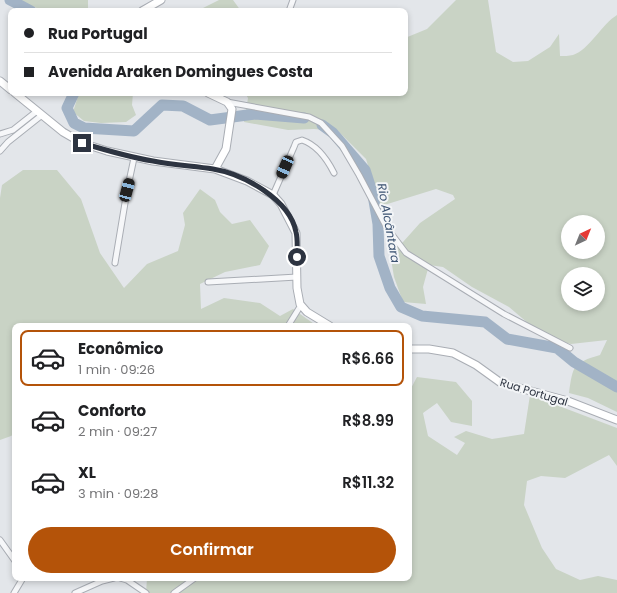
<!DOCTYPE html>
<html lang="pt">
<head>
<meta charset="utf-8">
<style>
  :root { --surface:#fff; --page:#f6f6f6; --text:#202124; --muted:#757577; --line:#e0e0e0; --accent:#b45309 }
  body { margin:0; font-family:Poppins,sans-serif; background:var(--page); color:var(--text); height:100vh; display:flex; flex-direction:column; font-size:15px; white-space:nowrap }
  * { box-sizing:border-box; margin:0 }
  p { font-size:13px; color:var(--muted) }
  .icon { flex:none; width:22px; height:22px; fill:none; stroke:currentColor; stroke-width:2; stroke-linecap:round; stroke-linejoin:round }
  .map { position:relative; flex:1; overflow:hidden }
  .details { position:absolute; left:12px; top:323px; width:400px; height:258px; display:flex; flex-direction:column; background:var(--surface); border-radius:8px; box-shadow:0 2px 6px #0003 }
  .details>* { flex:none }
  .top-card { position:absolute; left:8px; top:8px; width:400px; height:88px; border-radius:8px; box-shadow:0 2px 6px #0003; display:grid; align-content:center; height:88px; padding:0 16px; background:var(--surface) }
  .needle { width:26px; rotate:43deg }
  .tools { position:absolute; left:561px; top:215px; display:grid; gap:8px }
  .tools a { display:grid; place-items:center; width:44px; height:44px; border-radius:50%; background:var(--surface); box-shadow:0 2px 6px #0003; font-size:20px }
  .end { position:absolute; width:18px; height:18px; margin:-9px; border:5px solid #2d3441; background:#fff; box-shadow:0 0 0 2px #fff }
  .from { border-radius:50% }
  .car { position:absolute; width:12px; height:24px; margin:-12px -6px; border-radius:5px; box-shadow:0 0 3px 1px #0007; background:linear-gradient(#222 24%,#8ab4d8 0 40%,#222 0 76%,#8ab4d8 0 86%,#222 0) }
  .top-card b { display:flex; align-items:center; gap:14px; height:38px; font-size:15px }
  .top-card b+b { border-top:1px solid var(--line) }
  .top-card i { width:10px; height:10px; background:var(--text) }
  ul { padding:7px 0 0; list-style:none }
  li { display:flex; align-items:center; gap:12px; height:56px; margin:0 8px 6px; padding:0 8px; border:2px solid transparent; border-radius:8px }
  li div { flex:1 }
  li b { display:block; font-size:15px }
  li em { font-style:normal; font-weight:600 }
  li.current { border-color:var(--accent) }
  li>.icon { width:36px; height:36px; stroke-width:1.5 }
  .primary-button { display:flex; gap:8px; margin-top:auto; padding:8px 16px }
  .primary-button a { flex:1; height:46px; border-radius:24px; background:var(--accent); color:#fff; font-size:16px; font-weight:600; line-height:46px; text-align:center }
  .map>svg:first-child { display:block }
  .green { fill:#c9d3c5; fill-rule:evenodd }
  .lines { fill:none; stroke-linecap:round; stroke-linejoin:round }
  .river { stroke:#a2b3c6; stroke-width:11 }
  .street-casing { stroke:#a9adb4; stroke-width:7 }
  .secondary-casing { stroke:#a9adb4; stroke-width:9 }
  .street { stroke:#f6f7f9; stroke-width:5 }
  .secondary { stroke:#fff; stroke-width:7 }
  .route { stroke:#2d3441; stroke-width:5 }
  .labels { text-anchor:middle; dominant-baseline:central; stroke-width:4; stroke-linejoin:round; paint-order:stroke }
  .street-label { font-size:11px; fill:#2d3441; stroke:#f3f5f7 }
  .water-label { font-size:12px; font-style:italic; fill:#3b5271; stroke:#f3f5f7 }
</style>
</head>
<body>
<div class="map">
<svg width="617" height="593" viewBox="0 0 617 593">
  <rect width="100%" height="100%" fill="#e3e6ea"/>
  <path class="green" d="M 17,0 L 88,0 L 88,11 L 44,11 Z
    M 219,0 L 233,0 L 241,11 L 197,11 Z
    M 456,0 L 488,0 L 496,52 L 513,62 L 528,61 L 550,47 L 559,34 L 560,56 C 564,56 569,56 573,55 C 589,50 602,24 617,15 L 617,412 L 588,398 L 569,393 C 573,365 573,363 600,355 L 607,340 L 571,344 L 560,341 L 535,329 L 509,307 L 472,287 L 443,267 L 429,265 L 423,287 L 426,304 L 403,302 L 394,277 L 390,253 L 403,242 L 420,223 L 455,199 L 453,195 L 436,189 L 381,206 L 366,159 L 338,131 L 314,129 L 288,130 L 244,122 L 248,98 L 245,93 L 405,93 L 405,38 L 427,29 ZM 568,222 L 598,222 L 598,252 L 568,252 ZM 568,274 L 598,274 L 598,304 L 568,304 Z
    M 79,93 L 133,93 L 132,105 L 136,115 L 126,122 L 101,123 L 84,121 L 73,112 Z
    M 23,170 L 57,170 L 81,199 L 100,253 L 124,288 L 147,264 L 178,251 L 185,225 L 183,213 L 200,189 L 215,200 L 220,212 L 232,224 L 250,220 L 269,246 L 260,265 L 225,272 L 200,284 L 201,309 L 224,298 L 260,303 L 280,316 L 293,309 L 317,326 L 15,326 L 15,433 L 11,436 L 0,440 L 0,198 L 2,185 Z
    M 417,377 L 456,382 L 472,401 L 472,426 L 451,422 L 437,403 L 423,413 L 428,436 L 457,455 L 465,443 L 454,437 L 466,431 L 492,439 L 524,434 L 530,395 L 617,428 L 617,466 L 609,455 L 565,478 L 541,476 L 527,481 L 524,505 L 542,548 L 556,569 L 580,580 L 598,576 L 617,580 L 617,593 L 146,593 L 147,578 L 409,578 L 409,392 Z"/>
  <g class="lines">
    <path class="river" d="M 10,0 L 31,11
      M 74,93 L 67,108 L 74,123 L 84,128 L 134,131 L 162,105 L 183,106 L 210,120 L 255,114 L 304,118
      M 322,125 L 333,133 L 365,170 L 373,195 L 378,224 L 379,256 L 390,288 L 401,307 L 422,316 L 485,322 L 507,339 L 557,348 L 574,362 L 617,387"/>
    <g class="street-casing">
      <path id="street" d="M 289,11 L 293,0
        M 227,102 L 309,117 L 321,123 L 342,146 L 359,175 L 387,228 L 406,253 L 504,314 L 570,348
        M 0,134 L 13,130 L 37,111
        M 0,151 L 8,142 L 42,115
        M 273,195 L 294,147 L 296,142 L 302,140 C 317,145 327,159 334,173
        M 115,263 L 127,191 L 134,158
        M 208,282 L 297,277
        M 288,326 L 301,305
        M 0,540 L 15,561
        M 120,578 L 127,580 L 146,593
        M 14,593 L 23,578
        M 75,593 L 102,581 L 114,578
        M 174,593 L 195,578"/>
    </g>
    <g class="secondary-casing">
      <path id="secondary" d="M 142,11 L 161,0
        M 0,81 L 11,90
        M 15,93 L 63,132 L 82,143 L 107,151 L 153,161 L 215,169 L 247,181 L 273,195 L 281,204 L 296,233 L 297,288 L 300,304 L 307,312 L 330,326
        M 208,93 L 227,102 L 232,109 L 226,149 L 215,169
        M 409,349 L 429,349 L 453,353 L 476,365 L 501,383 L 568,401 L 617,420"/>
    </g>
    <use href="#street" class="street"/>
    <use href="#secondary" class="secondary"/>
  </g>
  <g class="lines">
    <path class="route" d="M 82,143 C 105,150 128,157 153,161 C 173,165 193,166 213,169 C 244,174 290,200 296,232 C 298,240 297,249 297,257"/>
  </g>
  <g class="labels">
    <g class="street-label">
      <text transform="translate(534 392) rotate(17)">Rua Portugal</text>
    </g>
    <g class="water-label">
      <text transform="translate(389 223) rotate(80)">Rio Alcântara</text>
    </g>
  </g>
</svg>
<div class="tools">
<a><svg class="needle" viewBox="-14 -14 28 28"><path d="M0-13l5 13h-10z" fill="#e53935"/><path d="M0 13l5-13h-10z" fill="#757577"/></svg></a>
<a><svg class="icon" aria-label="layers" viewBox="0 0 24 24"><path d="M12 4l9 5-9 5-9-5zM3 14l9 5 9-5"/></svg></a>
</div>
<i class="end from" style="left:297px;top:257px"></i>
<i class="end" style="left:82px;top:143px"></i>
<i class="car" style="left:285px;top:167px;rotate:204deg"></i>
<i class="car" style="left:127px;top:190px;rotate:15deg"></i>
<div class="top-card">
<b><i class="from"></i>Rua Portugal</b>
<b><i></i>Avenida Araken Domingues Costa</b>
</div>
<section class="details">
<ul>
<li class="current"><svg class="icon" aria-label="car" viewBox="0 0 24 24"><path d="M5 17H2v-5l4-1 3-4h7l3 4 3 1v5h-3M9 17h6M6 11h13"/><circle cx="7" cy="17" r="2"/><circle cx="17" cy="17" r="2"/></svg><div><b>Econômico</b><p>1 min · 09:26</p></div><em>R$6.66</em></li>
<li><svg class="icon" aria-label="car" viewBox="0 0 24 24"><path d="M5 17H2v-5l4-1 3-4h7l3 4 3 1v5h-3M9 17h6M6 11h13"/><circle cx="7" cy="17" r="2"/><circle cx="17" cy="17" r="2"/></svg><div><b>Conforto</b><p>2 min · 09:27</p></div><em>R$8.99</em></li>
<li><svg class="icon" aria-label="car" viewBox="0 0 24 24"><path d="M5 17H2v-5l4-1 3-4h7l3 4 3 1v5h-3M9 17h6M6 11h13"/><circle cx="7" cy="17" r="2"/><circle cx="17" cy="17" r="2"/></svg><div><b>XL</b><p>3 min · 09:28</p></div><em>R$11.32</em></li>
</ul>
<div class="primary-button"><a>Confirmar</a></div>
</section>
</div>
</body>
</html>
